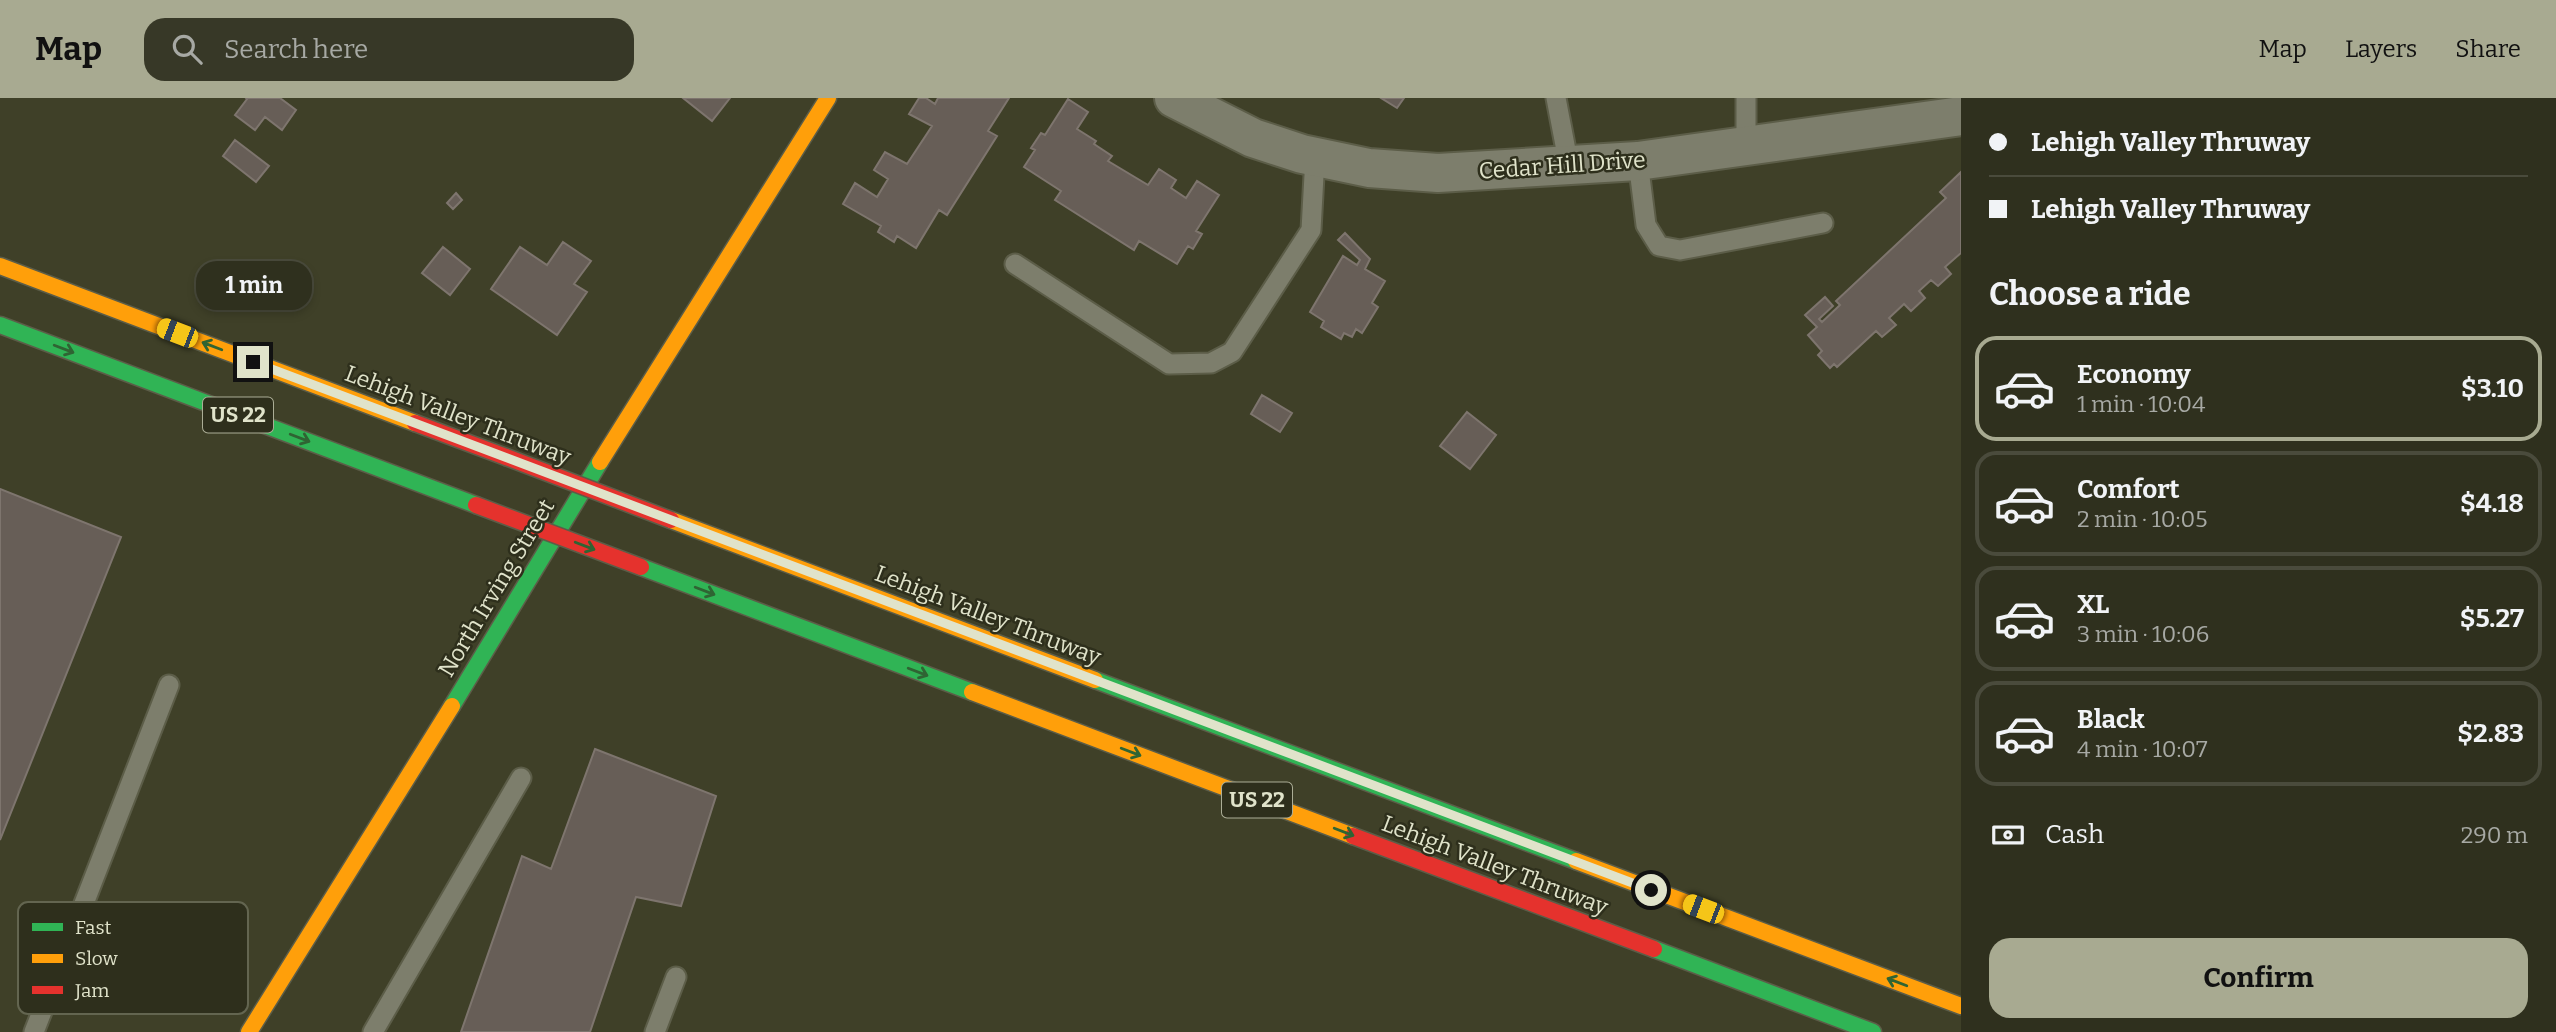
<!DOCTYPE html>
<html lang="en">
<head>
<meta charset="utf-8">
<style>
  :root { --surface:#2f301e; --page:#373827; --text:#f1f3f6; --muted:#a7a9a4; --line:#4a4b3c; --accent:#a8aa91 }
  body { margin:0; font-family:Bitter,serif; background:var(--page); color:var(--text); height:100vh; display:flex; flex-direction:column; font-size:26px; white-space:nowrap }
  * { box-sizing:border-box; margin:0 }
  p { font-size:23px; color:var(--muted) }
  .icon { flex:none; width:38px; height:38px; fill:none; stroke:currentColor; stroke-width:2; stroke-linecap:round; stroke-linejoin:round }
  .map { position:relative; flex:1; overflow:hidden }
  .side { display:flex; flex-direction:column; background:var(--surface); width:595px }
  .side>* { flex:none }
  .guide { display:grid; align-content:center; height:154px; padding:0 28px; background:var(--surface) }
  .end { position:absolute; width:32px; height:32px; margin:-16px; border:9px solid #e0e3ca; background:#111; box-shadow:0 0 0 4px #111 }
  .from { border-radius:50% }
  .bubble { position:absolute; height:49px; border-radius:21px; background:var(--surface); box-shadow:0 4px 10px #0003,0 0 0 2px var(--line); font-size:23px; font-weight:700; line-height:49px; text-align:center }
  .car { position:absolute; width:21px; height:42px; margin:-21px -10px; border-radius:9px; box-shadow:0 0 5px 2px #0007; background:linear-gradient(#f5c518 24%,#345 0 40%,#f5c518 0 76%,#345 0 86%,#f5c518 0) }
  .guide b { display:flex; align-items:center; gap:24px; height:66px; font-size:26px }
  .guide b+b { border-top:2px solid var(--line) }
  .guide i { width:18px; height:18px; background:var(--text) }
  ul { padding:0; list-style:none }
  li { display:flex; align-items:center; gap:21px; height:105px; margin:0 14px 10px; padding:0 14px; border:4px solid var(--line); border-radius:21px }
  li div { flex:1 }
  li b { display:block; font-size:26px }
  li em { font-style:normal; font-weight:700 }
  li.current { border-color:var(--accent) }
  li>.icon { width:63px; height:63px; stroke-width:1.5 }
  h2 { padding:0 28px; font-size:32px; line-height:84px }
  .pay { display:flex; align-items:center; gap:18px; height:77px; padding:0 28px; font-size:26px }
  .pay p { margin-inline-start:auto }
  .action { display:flex; gap:14px; margin-top:auto; padding:14px 28px }
  .action a { flex:1; height:80px; border-radius:21px; background:var(--accent); color:#111; font-size:28px; font-weight:700; line-height:80px; text-align:center }
  header { display:flex; align-items:center; gap:42px; box-sizing:border-box; height:98px; padding:0 35px; background:var(--accent); color:#111 }
  header strong { font-size:33px }
  nav { display:flex; gap:38px; margin-inline-start:auto; font-size:24px }
  .search { width:490px; height:63px; background:var(--page); display:flex; align-items:center; gap:18px; box-sizing:border-box; padding:0 24px; border-radius:21px; color:var(--muted); font-size:26px }
  main { display:flex; flex:1; min-height:0 }
  .map>svg:first-child { display:block }
  .building { fill:#675e57; stroke:#7e756e; stroke-width:2 }
  .lines { fill:none; stroke-linecap:round; stroke-linejoin:round }
  .lane-casing { stroke:#5c5d48; stroke-width:23 }
  .street-casing { stroke:#5c5d48; stroke-width:42 }
  .fast-casing { stroke:#5c5d48; stroke-width:19 }
  .slow-casing { stroke:#5c5d48; stroke-width:19 }
  .jam-casing { stroke:#5c5d48; stroke-width:19 }
  .lane { stroke:#7d7e6c; stroke-width:19 }
  .street { stroke:#7d7e6c; stroke-width:38 }
  .fast { stroke:#30b455; stroke-width:16 }
  .slow { stroke:#ff9f0a; stroke-width:16 }
  .jam { stroke:#e5322d; stroke-width:16 }
  .jam-bridge-casing { stroke:#5c5d48; stroke-width:19; stroke-linecap:butt }
  .jam-bridge { stroke:#e5322d; stroke-width:16 }
  .oneway { stroke:#2f6433 }
  .route { stroke:#e0e3ca; stroke-width:9 }
  .labels { text-anchor:middle; dominant-baseline:central; stroke-width:5; stroke-linejoin:round; paint-order:stroke }
  .shield { fill:#2e2f1c; stroke:#abad96; stroke-width:2 }
  .shield-label { font-size:21px; font-weight:bold; fill:#e0e3ca }
  .street-label { font-size:23px; fill:#e0e3ca; stroke:#2e2f1c }
  .key { fill:#2e2f1c; stroke:#636550; stroke-width:2 }
  .key-label { font-size:19px; fill:#e0e3ca }
</style>
</head>
<body>
<header>
<strong>Map</strong>
<div class="search"><svg class="icon" aria-label="search" viewBox="0 0 24 24"><circle cx="10" cy="10" r="6"/><path d="M15 15l6 6"/></svg>Search here</div>
<nav><a>Map</a><a>Layers</a><a>Share</a></nav>
</header>
<main>
<div class="map">
<svg width="1961" height="934" viewBox="0 0 1961 934">
  <rect width="100%" height="100%" fill="#3f4028"/>
  <path class="building" d="M 246,0 L 280,0 L 296,12 L 282,32 L 265,19 L 255,32 L 235,17 L 247,1 Z
    M 683,0 L 730,0 L 712,23 Z
    M 919,0 L 926,0 L 935,6 L 938,0 L 1009,0 L 988,33 L 997,38 L 947,117 L 939,112 L 916,150 L 897,138 L 894,144 L 878,134 L 881,128 L 843,106 L 855,85 L 877,99 L 888,81 L 874,72 L 885,54 L 907,66 L 932,28 L 909,16 Z
    M 1381,0 L 1404,0 L 1397,10 Z
    M 1068,1 L 1088,14 L 1077,31 L 1096,43 L 1094,46 L 1112,58 L 1108,63 L 1148,87 L 1159,71 L 1176,82 L 1171,90 L 1186,100 L 1197,83 L 1219,97 L 1196,133 L 1202,136 L 1193,151 L 1188,148 L 1177,166 L 1139,143 L 1134,152 L 1055,102 L 1061,93 L 1024,69 L 1035,52 L 1031,50 L 1041,35 L 1045,37 Z
    M 235,42 L 269,68 L 256,84 L 223,58 Z
    M 1961,74 L 1961,155 L 1945,169 L 1951,176 L 1938,188 L 1931,182 L 1919,193 L 1925,200 L 1911,213 L 1904,206 L 1889,220 L 1896,227 L 1882,239 L 1876,233 L 1837,269 L 1834,266 L 1830,270 L 1818,257 L 1822,253 L 1808,237 L 1817,229 L 1805,217 L 1825,199 L 1833,208 L 1819,221 L 1822,224 L 1840,207 L 1836,203 L 1946,100 L 1940,94 Z
    M 456,95 L 462,102 L 453,111 L 447,105 Z
    M 1345,135 L 1370,161 L 1365,171 L 1385,183 L 1372,205 L 1378,209 L 1362,235 L 1356,231 L 1352,239 L 1344,235 L 1341,241 L 1321,229 L 1324,223 L 1310,214 L 1343,158 L 1357,167 L 1360,162 L 1338,142 Z
    M 563,144 L 591,163 L 574,186 L 587,194 L 557,237 L 491,191 L 520,149 L 547,167 Z
    M 443,149 L 470,171 L 450,197 L 422,175 Z
    M 1262,297 L 1292,315 L 1280,334 L 1251,316 Z
    M 1467,314 L 1496,337 L 1470,371 L 1440,348 Z
    M 0,391 L 121,439 L 0,742 Z
    M 595,651 L 716,698 L 681,808 L 636,799 L 590,934 L 461,934 L 522,758 L 551,771 Z"/>
  <g class="lines">
    <g class="lane-casing">
      <path id="lane" d="M 1556,0 L 1569,68
        M 1746,47 L 1746,0
        M 1638,63 L 1646,127 L 1659,148 L 1680,152 L 1823,125
        M 1015,166 L 1169,266 L 1211,265 L 1232,254 L 1311,132 L 1315,59
        M 34,934 L 169,587
        M 373,934 L 521,680
        M 655,934 L 676,879"/>
    </g>
    <g class="street-casing">
      <path id="street" d="M 1174,0 L 1253,40 L 1302,56 L 1369,70 L 1438,75 L 1638,63 L 1961,18"/>
    </g>
    <g class="fast-casing">
      <path id="fast" d="M 0,227 L 476,407
        M 641,469 L 972,594
        M 1095,582 L 1576,763
        M 452,608 L 600,364
        M 1654,851 L 1873,934"/>
    </g>
    <g class="slow-casing">
      <path id="slow" d="M 0,168 L 415,325
        M 600,364 L 828,0
        M 671,422 L 1095,582
        M 972,594 L 1353,738
        M 1576,763 L 1961,908
        M 249,934 L 452,608"/>
    </g>
    <g class="jam-casing">
      <path id="jam" d="M 415,325 L 506,359
        M 1353,738 L 1654,851"/>
    </g>
    <use href="#lane" class="lane"/>
    <use href="#street" class="street"/>
    <use href="#fast" class="fast"/>
    <use href="#slow" class="slow"/>
    <use href="#jam" class="jam"/>
    <g class="jam-bridge-casing">
      <path id="jam-bridge" d="M 506,359 L 671,422
        M 476,407 L 641,469"/>
    </g>
    <use href="#jam-bridge" class="jam-bridge"/>
  </g>
  <defs><path id="oneway-shaft" d="M-6 0H5M1.5-3L5.5 0L1.5 3" fill="none" stroke-width="1.6" stroke-linecap="round" stroke-linejoin="round" transform="scale(1.75)"/></defs>
  <g class="oneway">
    <use href="#oneway-shaft" transform="translate(212 248) rotate(-159)"/>
    <use href="#oneway-shaft" transform="translate(64 251) rotate(21)"/>
    <use href="#oneway-shaft" transform="translate(300 340) rotate(21)"/>
    <use href="#oneway-shaft" transform="translate(585 448) rotate(21)"/>
    <use href="#oneway-shaft" transform="translate(705 493) rotate(21)"/>
    <use href="#oneway-shaft" transform="translate(918 574) rotate(21)"/>
    <use href="#oneway-shaft" transform="translate(1131 654) rotate(21)"/>
    <use href="#oneway-shaft" transform="translate(1344 734) rotate(21)"/>
    <use href="#oneway-shaft" transform="translate(1897 884) rotate(-159)"/>
  </g>
  <g class="lines">
    <path class="route" d="M 253,264 L 1651,792"/>
  </g>
  <g class="labels">
    <g class="shield">
      <rect x="203" y="299.5" width="70" height="35" rx="5"/>
      <rect x="1222" y="684.5" width="70" height="35" rx="5"/>
    </g>
    <g class="shield-label">
      <text x="238" y="317">US 22</text>
      <text x="1257" y="702">US 22</text>
    </g>
    <g class="street-label">
      <text transform="translate(1562 67) rotate(-4)">Cedar Hill Drive</text>
      <text transform="translate(458 317) rotate(21)">Lehigh Valley Thruway</text>
      <text transform="translate(496 490) rotate(-59)">North Irving Street</text>
      <text transform="translate(988 517) rotate(21)">Lehigh Valley Thruway</text>
      <text transform="translate(1495 767) rotate(21)">Lehigh Valley Thruway</text>
    </g>
  </g>
  <rect x="18" y="804" width="230" height="112" rx="10" class="key"/>
  <rect x="32" y="825" width="31" height="8" fill="#30b455"/>
  <rect x="32" y="856" width="31" height="9" fill="#ff9f0a"/>
  <rect x="32" y="888" width="31" height="8" fill="#e5322d"/>
  <g class="key-label">
    <text x="75" y="836">Fast</text>
    <text x="75" y="867">Slow</text>
    <text x="75" y="899">Jam</text>
  </g>
</svg>
<i class="end from" style="left:1651px;top:792px"></i>
<i class="end" style="left:253px;top:264px"></i>
<div class="bubble" style="left:196px;top:163px;width:116px">1 min</div>
<i class="car" style="left:177px;top:235px;rotate:291deg"></i>
<i class="car" style="left:1703px;top:811px;rotate:291deg"></i>
</div>
<section class="side">
<div class="guide">
<b><i class="from"></i>Lehigh Valley Thruway</b>
<b><i></i>Lehigh Valley Thruway</b>
</div>
<h2>Choose a ride</h2>
<ul>
<li class="current"><svg class="icon" aria-label="car" viewBox="0 0 24 24"><path d="M5 17H2v-5l4-1 3-4h7l3 4 3 1v5h-3M9 17h6M6 11h13"/><circle cx="7" cy="17" r="2"/><circle cx="17" cy="17" r="2"/></svg><div><b>Economy</b><p>1 min · 10:04</p></div><em>$3.10</em></li>
<li><svg class="icon" aria-label="car" viewBox="0 0 24 24"><path d="M5 17H2v-5l4-1 3-4h7l3 4 3 1v5h-3M9 17h6M6 11h13"/><circle cx="7" cy="17" r="2"/><circle cx="17" cy="17" r="2"/></svg><div><b>Comfort</b><p>2 min · 10:05</p></div><em>$4.18</em></li>
<li><svg class="icon" aria-label="car" viewBox="0 0 24 24"><path d="M5 17H2v-5l4-1 3-4h7l3 4 3 1v5h-3M9 17h6M6 11h13"/><circle cx="7" cy="17" r="2"/><circle cx="17" cy="17" r="2"/></svg><div><b>XL</b><p>3 min · 10:06</p></div><em>$5.27</em></li>
<li><svg class="icon" aria-label="car" viewBox="0 0 24 24"><path d="M5 17H2v-5l4-1 3-4h7l3 4 3 1v5h-3M9 17h6M6 11h13"/><circle cx="7" cy="17" r="2"/><circle cx="17" cy="17" r="2"/></svg><div><b>Black</b><p>4 min · 10:07</p></div><em>$2.83</em></li>
</ul>
<div class="pay"><svg class="icon" aria-label="cash" viewBox="0 0 24 24"><path d="M3 7h18v10H3z"/><circle cx="12" cy="12" r="2"/></svg>Cash<p>290 m</p></div>
<div class="action"><a>Confirm</a></div>
</section>
</main>
</body>
</html>
